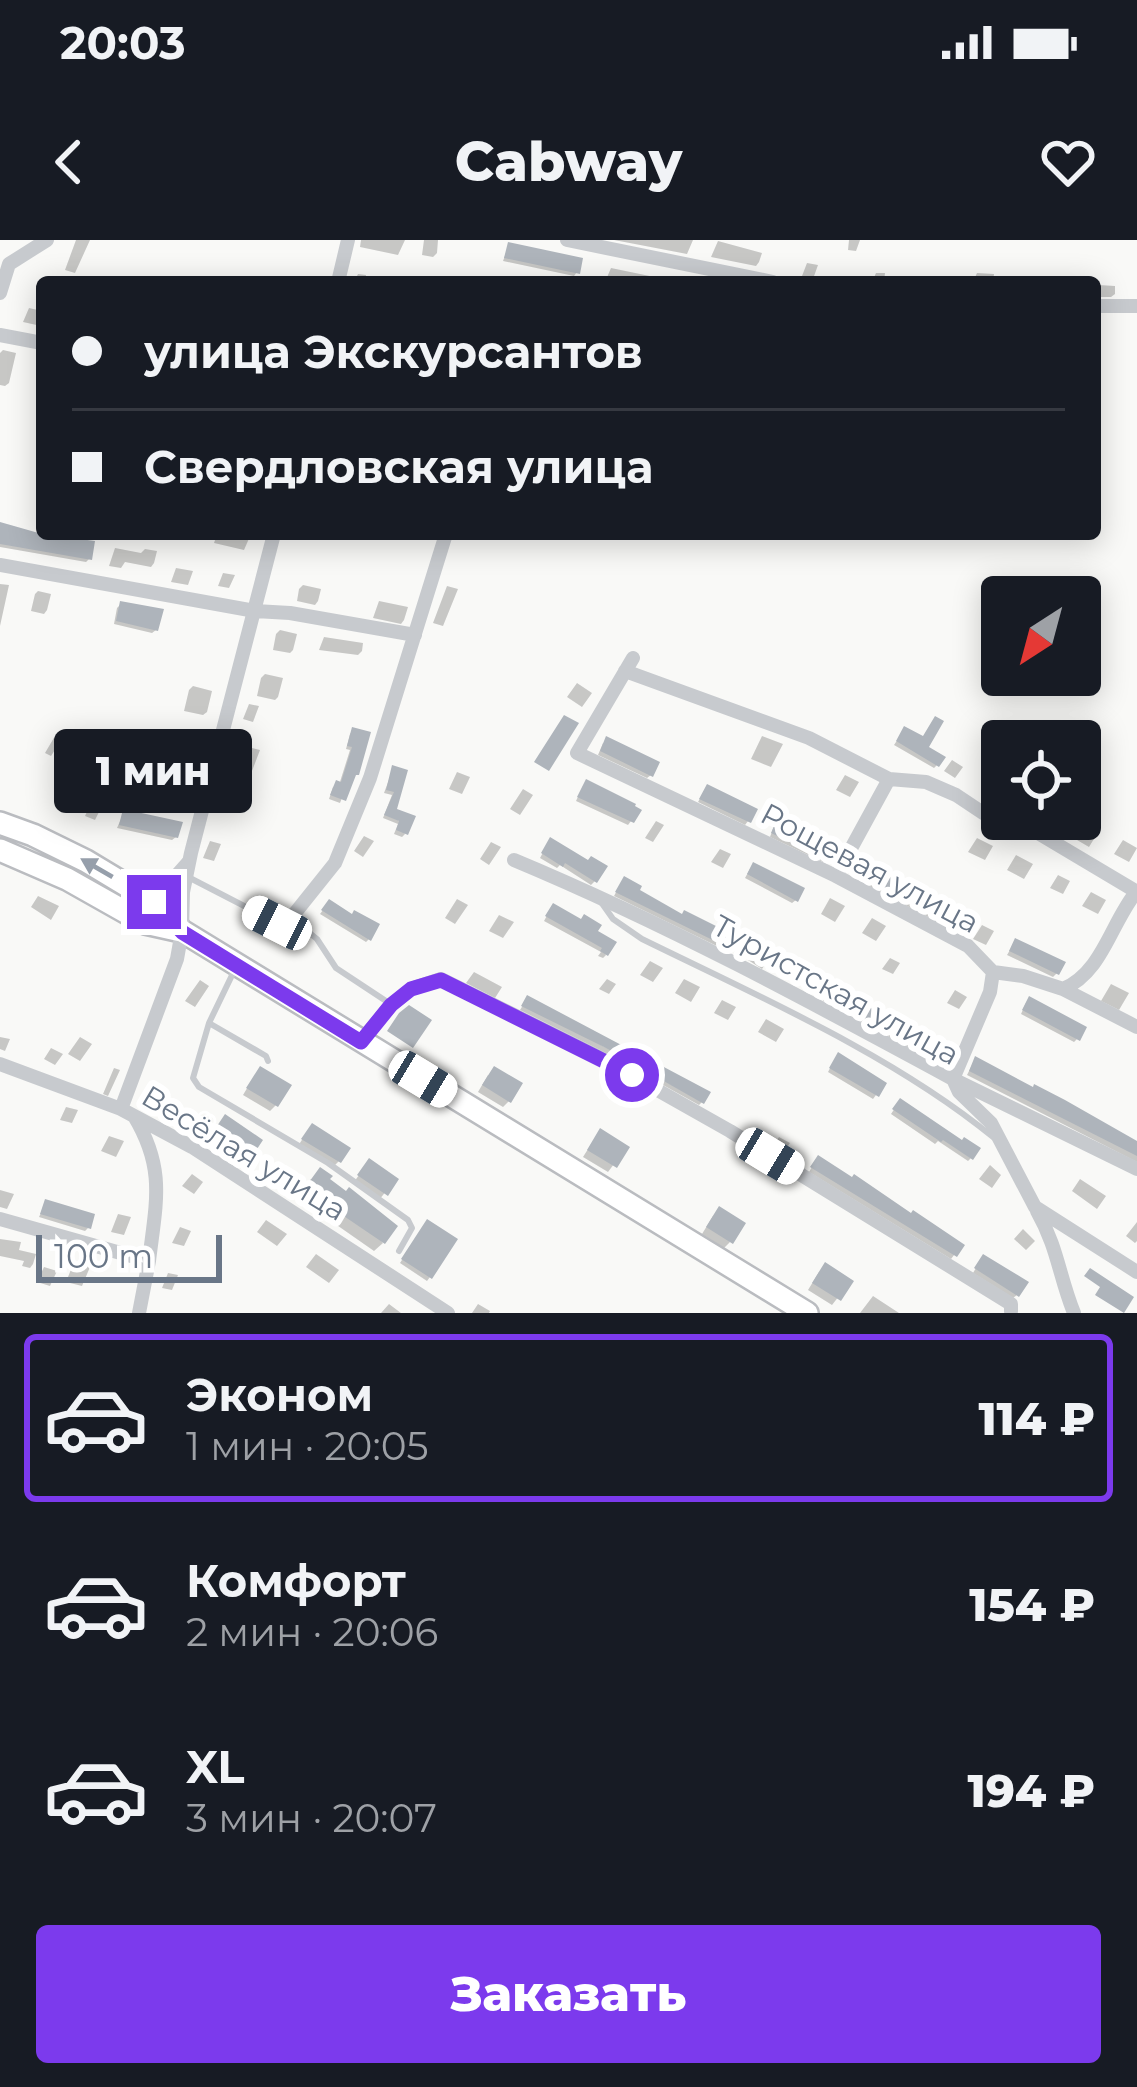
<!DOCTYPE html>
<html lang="ru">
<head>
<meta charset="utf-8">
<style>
  :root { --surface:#171b24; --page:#242831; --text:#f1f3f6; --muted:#9ea1a6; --line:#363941; --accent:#7c3aed }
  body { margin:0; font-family:Montserrat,sans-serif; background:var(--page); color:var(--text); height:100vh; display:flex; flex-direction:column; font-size:45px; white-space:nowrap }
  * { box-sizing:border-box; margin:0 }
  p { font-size:39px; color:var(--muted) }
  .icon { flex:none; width:66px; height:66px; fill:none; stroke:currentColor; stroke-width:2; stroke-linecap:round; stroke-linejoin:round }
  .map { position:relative; height:1073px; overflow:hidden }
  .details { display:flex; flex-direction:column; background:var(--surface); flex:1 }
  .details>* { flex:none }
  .hud { position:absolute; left:36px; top:36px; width:1065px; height:264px; border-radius:12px; box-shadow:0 6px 30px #0003; display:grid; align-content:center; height:264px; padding:0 36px; background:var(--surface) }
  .needle { width:78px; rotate:216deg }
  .controls { position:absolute; left:981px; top:336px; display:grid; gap:24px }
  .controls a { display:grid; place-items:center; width:120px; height:120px; border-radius:12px; background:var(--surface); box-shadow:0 6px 30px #0003; font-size:60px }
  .scale { position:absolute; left:36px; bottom:30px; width:186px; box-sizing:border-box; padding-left:12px; border:6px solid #697687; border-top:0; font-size:33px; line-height:42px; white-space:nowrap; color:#697687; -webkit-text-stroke:9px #fff; paint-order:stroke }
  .end { position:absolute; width:54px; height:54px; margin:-27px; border:15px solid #7c3aed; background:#fff; box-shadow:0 0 0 6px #fff }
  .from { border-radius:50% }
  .bubble { position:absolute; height:84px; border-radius:12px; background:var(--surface); box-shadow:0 6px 30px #0003; font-size:39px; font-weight:800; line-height:84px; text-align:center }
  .car { position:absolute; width:36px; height:72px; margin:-36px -18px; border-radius:15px; box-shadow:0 0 9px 3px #0007; background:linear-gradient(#fff 24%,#345 0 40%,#fff 0 76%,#345 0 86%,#fff 0) }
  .hud b { display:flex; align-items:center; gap:42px; height:114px; font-size:45px }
  .hud b+b { border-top:3px solid var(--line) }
  .hud i { width:30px; height:30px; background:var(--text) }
  ul { padding:21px 0 0; list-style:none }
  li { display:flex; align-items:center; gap:36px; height:168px; margin:0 24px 18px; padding:0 12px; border:6px solid transparent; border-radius:12px }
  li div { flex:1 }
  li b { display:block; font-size:45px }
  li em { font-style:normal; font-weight:800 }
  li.on { border-color:var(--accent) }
  li>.icon { width:108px; height:108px; stroke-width:1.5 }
  .primary-button { display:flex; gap:24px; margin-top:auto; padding:24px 36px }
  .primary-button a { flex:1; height:138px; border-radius:12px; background:var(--accent); color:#fff; font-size:48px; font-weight:800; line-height:138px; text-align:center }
  .status { display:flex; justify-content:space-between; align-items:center; height:84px; padding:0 60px; background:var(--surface); direction:ltr }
  .status svg { height:33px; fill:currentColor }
  header { display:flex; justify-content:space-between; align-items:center; height:156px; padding:0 36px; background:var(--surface); font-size:54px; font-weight:800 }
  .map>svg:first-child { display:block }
  .shadow { fill:#0003 }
  .building { fill:#aeb4bb }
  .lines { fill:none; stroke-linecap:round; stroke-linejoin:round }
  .trunk-casing { stroke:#babcc0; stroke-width:26 }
  .service { stroke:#c7cace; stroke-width:6 }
  .minor { stroke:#c7cace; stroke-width:14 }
  .trunk { stroke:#fff; stroke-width:21 }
  .oneway { fill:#969fab }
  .route { stroke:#7c3aed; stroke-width:15 }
  .labels { text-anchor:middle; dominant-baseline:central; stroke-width:12; stroke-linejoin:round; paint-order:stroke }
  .street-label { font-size:30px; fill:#697687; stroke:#fff }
</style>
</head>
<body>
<div class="status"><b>20:03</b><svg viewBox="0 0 49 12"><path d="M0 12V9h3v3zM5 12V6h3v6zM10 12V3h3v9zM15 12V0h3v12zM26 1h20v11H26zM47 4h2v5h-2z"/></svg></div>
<header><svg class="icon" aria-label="back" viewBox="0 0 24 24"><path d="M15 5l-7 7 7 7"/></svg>Cabway<svg class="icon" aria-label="heart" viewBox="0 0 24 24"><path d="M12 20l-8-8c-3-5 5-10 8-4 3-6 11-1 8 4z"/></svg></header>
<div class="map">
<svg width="1137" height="1073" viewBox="0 0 1137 1073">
  <rect width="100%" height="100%" fill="#f9f9f7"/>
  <path class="shadow" d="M 76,0 L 90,0 L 75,33 L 65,30 Z
    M 361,0 L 405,0 L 398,15 L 360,7 Z
    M 424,0 L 438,0 L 437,13 L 433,17 L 422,15 Z
    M 614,0 L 693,0 L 687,14 Z
    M 849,0 L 860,0 L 856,11 L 848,10 Z
    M 718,1 L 762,13 L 759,22 L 756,26 L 711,17 Z
    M 509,5 L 577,32 L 574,36 L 503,21 Z
    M 807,23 L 818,25 L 813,39 L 802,36 Z
    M 611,28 L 669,40 L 668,42 L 605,42 Z
    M 876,33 L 885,33 L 884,42 L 872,42 Z
    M 977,33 L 994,34 L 993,42 L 973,42 Z
    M 358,34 L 366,35 L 365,42 L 354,42 Z
    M 1099,45 L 1115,46 L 1115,54 L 1111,57 L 1096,57 L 1096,49 Z
    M 29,68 L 42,71 L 41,86 L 23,82 Z
    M 3,110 L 16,113 L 9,143 L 5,146 L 0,145 L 0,113 Z
    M 0,286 L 89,319 L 86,322 L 0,307 Z
    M 217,294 L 239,296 L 251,294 L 244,310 L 214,303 Z
    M 115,308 L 141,313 L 145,309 L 157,311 L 154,323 L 151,327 L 125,322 L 121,328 L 109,326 Z
    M 176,328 L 193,331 L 188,345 L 171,342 Z
    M 223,333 L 235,335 L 229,348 L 218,346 Z
    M 0,344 L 9,345 L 0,386 Z
    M 303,345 L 321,349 L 318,361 L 315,365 L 297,361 L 299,349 Z
    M 447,346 L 458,349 L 443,386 L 433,383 Z
    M 38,351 L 51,354 L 47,370 L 44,374 L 31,371 L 35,354 Z
    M 379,361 L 408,367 L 404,380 L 401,384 L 373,378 Z
    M 121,364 L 156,390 L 152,393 L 114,384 L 117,368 Z
    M 280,390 L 297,394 L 293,410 L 290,413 L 273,410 L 276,394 Z
    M 324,397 L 363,403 L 362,411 L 358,415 L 319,410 Z
    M 265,434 L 283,438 L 278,457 L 275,460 L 257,456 L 261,438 Z
    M 577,443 L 592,453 L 582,467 L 567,457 Z
    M 193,446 L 212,451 L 207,472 L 203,475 L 184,471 L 189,450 Z
    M 249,464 L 259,466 L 253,482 L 243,479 Z
    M 353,490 L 367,494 L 340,563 L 329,559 L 333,547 L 339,545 L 350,510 L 346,509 L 350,494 Z
    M 81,493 L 90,497 L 79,517 L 70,513 Z
    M 902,493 L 922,499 L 937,525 L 934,528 L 894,505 Z
    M 55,496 L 62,499 L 51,516 L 45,513 Z
    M 762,496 L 783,504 L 771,527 L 751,519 Z
    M 603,503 L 651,535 L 647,538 L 598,515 Z
    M 248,507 L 260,510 L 252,531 L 241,528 Z
    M 180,510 L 183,556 L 179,559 L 164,555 L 176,514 Z
    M 91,516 L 109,524 L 99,540 L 82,532 Z
    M 952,520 L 963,527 L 955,538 L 944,531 Z
    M 393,529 L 404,532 L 394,571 L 405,594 L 402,597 L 394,594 L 398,584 L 383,578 L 392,555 L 384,553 Z
    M 457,532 L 470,537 L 462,554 L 449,549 Z
    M 845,535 L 859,542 L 850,557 L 836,550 Z
    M 1002,543 L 1002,561 L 993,556 Z
    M 583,546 L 631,581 L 628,585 L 576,561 Z
    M 227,548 L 243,552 L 236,569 L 221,566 Z
    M 523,549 L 533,555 L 520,575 L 510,569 Z
    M 704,551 L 748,581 L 745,585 L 698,562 Z
    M 93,559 L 104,562 L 95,580 L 85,576 Z
    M 124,572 L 176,597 L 172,600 L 117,588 Z
    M 1041,579 L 1071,579 L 1097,594 L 1089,607 Z
    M 656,581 L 664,585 L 653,602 L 645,598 Z
    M 774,586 L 826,618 L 823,622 L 770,597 Z
    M 364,596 L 374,601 L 363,617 L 354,611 Z
    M 977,598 L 993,606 L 985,620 L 968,612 Z
    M 1123,600 L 1137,608 L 1129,622 L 1114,614 Z
    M 210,601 L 221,604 L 214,621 L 203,618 Z
    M 491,602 L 501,607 L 489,625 L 480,619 Z
    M 547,605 L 595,641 L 591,645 L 560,625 L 557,628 L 540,618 Z
    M 720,609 L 731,614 L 723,628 L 711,622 Z
    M 1016,615 L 1033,624 L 1024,639 L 1007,630 Z
    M 750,629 L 796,660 L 792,663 L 745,638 Z
    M 1058,635 L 1070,641 L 1063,654 L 1050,648 Z
    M 874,637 L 952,684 L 949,688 L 869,646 Z
    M 621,643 L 726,706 L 723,709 L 614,656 Z
    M 1091,652 L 1106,660 L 1098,674 L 1082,666 Z
    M 38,656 L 59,666 L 51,680 L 31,667 Z
    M 830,658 L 845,666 L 835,682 L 821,674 Z
    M 457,659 L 468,665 L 455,684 L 445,678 Z
    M 326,666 L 351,677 L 369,699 L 366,702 L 320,674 Z
    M 550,670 L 580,682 L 594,692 L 606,715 L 603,718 L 598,716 L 601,712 L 544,681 Z
    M 499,675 L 514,682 L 503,698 L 489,691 Z
    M 872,678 L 886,686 L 876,701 L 862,693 Z
    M 982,685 L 994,691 L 986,705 L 973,699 Z
    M 1013,705 L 1057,733 L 1053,737 L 1007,715 Z
    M 757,707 L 772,715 L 762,729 L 748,720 Z
    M 890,718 L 900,723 L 893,734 L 882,729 Z
    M 650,721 L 663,728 L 653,742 L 640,735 Z
    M 797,721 L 814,730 L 804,746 L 787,737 Z
    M 474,732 L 502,747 L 495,758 L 466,743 Z
    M 607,739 L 616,744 L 609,754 L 599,749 Z
    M 684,739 L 700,747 L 691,762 L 675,753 Z
    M 200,740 L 209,746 L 195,767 L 185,761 Z
    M 1111,744 L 1129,753 L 1119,770 L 1101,761 Z
    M 955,750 L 967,757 L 959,769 L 947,763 Z
    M 830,751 L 844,758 L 837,768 L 823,761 Z
    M 722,760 L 736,767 L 728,780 L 714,773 Z
    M 525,762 L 702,862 L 699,865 L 600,810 L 520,770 Z
    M 1026,763 L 1077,799 L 1074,802 L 1021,774 Z
    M 862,772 L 939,818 L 936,822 L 858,780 Z
    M 766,779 L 784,789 L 776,802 L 758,792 Z
    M 0,797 L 10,799 L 5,811 L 0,809 Z
    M 80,797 L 92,804 L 80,821 L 68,814 Z
    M 51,808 L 63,814 L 55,825 L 44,819 Z
    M 835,819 L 876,855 L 873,859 L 828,832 Z
    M 973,823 L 1137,904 L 1137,922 L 967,835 Z
    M 114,828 L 120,830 L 108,856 L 103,854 Z
    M 255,835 L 276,865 L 270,871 L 243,855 Z
    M 488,835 L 509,861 L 503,867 L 478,852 Z
    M 897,865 L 971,918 L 968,921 L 938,901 L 935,904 L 891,874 Z
    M 66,867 L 78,870 L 72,883 L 60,880 Z
    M 219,884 L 246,919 L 240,925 L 207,902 Z
    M 307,892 L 339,921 L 333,927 L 298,906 Z
    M 109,896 L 124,901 L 116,917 L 101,911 Z
    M 779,897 L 790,903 L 782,914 L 771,908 Z
    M 595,898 L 626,908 L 608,932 L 583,917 Z
    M 815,922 L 961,1006 L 951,1019 L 809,932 Z
    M 990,925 L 1001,935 L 992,948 L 979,939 Z
    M 364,928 L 395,940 L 379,960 L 354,942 Z
    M 192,934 L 203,942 L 194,954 L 182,946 Z
    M 311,939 L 326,940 L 346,954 L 383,1003 L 374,1011 L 298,958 Z
    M 1080,939 L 1106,956 L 1097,969 L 1072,951 Z
    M 0,950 L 14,954 L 7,969 L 0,967 Z
    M 46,962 L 88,988 L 85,991 L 39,977 Z
    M 118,974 L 131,977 L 124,995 L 111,992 Z
    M 713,976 L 730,1002 L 724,1008 L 702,994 Z
    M 266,980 L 287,994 L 277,1006 L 257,992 Z
    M 1137,982 L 1137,1001 L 1135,1003 L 1126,996 Z
    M 424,986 L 430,1037 L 427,1041 L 400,1023 Z
    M 180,987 L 191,991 L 184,1006 L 172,1003 Z
    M 1023,989 L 1035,1001 L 1026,1010 L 1014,999 Z
    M 0,999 L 21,1002 L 19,1010 L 36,1014 L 33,1024 L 30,1028 L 22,1026 L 24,1021 L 0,1016 Z
    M 316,1014 L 339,1030 L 329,1043 L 306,1027 Z
    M 980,1021 L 1017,1055 L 1013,1058 L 973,1033 Z
    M 74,1022 L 90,1027 L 82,1046 L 66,1042 Z
    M 44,1027 L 57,1031 L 50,1046 L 37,1042 Z
    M 819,1032 L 850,1042 L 832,1065 L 808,1050 Z
    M 168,1033 L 178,1035 L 172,1050 L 162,1048 Z
    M 873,1056 L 899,1073 L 860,1073 Z
    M 389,1064 L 401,1073 L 381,1073 Z
    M 478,1064 L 490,1071 L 489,1073 L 472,1073 Z"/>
  <path class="building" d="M 508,2 L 583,18 L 580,34 L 504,18 Z
    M 0,282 L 42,294 L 95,301 L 92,320 L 0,304 Z
    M 120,361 L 164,369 L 158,391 L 116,381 Z
    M 564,475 L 579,483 L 549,531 L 534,522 Z
    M 935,476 L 944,481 L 929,507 L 946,517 L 939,527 L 896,501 L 904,486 L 923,496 Z
    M 352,487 L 371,492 L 359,535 L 356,535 L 346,561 L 330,555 L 336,540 L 341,542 L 352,507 L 347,506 Z
    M 606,496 L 660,522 L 653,537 L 600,511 Z
    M 179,507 L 197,511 L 185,557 L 166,552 Z
    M 392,525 L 408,530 L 397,569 L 416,576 L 408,595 L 396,590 L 399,581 L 384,575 L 394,552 L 386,550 Z
    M 586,539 L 636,564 L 635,566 L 642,570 L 634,583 L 577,557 Z
    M 707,544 L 758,569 L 751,583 L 699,559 Z
    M 123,569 L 183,582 L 178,598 L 119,585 Z
    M 777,579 L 835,606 L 828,620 L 771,593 Z
    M 550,597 L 588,620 L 591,616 L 608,626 L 597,643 L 565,623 L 563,627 L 541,613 Z
    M 753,622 L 805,648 L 798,662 L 747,634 Z
    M 876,630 L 961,673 L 955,686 L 871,642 Z
    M 624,636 L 642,646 L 640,650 L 682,674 L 684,670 L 736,696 L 729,708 L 615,652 Z
    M 329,659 L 352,674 L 354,670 L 380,684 L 371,701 L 321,670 Z
    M 553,663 L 581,679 L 584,674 L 602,685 L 598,691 L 617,702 L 608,716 L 600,711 L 602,708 L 545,676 Z
    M 1015,698 L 1066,722 L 1059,735 L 1009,711 Z
    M 527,755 L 627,808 L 628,805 L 647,815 L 645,817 L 711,852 L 704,864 L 604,807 L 521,766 Z
    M 1029,756 L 1087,787 L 1080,801 L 1022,770 Z
    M 409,765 L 432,780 L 413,808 L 387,791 L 399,773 Z
    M 865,765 L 949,808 L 942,820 L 859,776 Z
    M 838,812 L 887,843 L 879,857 L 829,828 Z
    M 975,816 L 1033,847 L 1034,844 L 1065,860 L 1137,901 L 1137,916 L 969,831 Z
    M 260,826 L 292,845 L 278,867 L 246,848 Z
    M 494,826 L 523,843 L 511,863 L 482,845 Z
    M 900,858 L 962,900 L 964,897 L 981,908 L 973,920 L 943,900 L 941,902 L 892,869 Z
    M 225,874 L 263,900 L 249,921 L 211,895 Z
    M 312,883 L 351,908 L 341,923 L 301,899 Z
    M 600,888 L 630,907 L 617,928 L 587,910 Z
    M 818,915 L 852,937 L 854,934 L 911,973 L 913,970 L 965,1005 L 957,1017 L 810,927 Z
    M 369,918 L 399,939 L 388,956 L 357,935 Z
    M 320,927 L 333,936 L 330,939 L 346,951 L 349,947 L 398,986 L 385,1004 L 304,949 Z
    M 45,959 L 95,974 L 91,989 L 40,974 Z
    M 719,966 L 746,983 L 733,1004 L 706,987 Z
    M 427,979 L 458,999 L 432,1039 L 401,1019 Z
    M 983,1014 L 1029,1042 L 1019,1057 L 974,1028 Z
    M 825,1022 L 854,1041 L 841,1061 L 812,1043 Z
    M 1090,1028 L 1134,1057 L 1124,1073 L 1095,1055 L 1100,1047 L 1084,1036 Z"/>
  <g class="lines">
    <g class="trunk-casing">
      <path id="trunk" d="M 0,583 L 33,595 L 86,621 L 154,662 L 182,691 L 807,1073
        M 0,610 L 67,639 L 145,683 L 181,691"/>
    </g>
    <path class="service" d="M 190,638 L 277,683 L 291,678 L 317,699 L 336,728 L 389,763
      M 142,648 L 169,638 L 185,620
      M 601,662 L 613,679 L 642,699 C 758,756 893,815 993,897
      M 235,729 L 209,783 L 193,838 L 199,847 L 328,923 L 408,980 L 412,988 L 399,1011
      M 209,783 L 266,816 L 268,821"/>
    <path class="minor" d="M 567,0 L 773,42
      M 338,42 L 348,0
      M 0,53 L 9,24 L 47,0
      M 1095,66 L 1137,66
      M 0,95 L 42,103
      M 0,325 L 255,371 L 290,373 L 415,395
      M 633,418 L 577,513 L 836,636 L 968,706 L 993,732 L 1023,736 L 1063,749 L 1137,787
      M 625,431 L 809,498 L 889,539 L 926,542 L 956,555 L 983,573 L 1033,590 L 1137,652
      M 514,620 C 665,683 809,761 953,839 L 959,852 L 991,883 L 1035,967 L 1137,1032
      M 836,636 L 889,539
      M 291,678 L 335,623 L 370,538 L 446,294
      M 993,732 L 990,752 L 953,839 L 1137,929
      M 1063,749 C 1103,732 1111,682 1137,651
      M 361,801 L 391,765 L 411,749 L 441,739 L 599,817 L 730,891 L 1011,1064 L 1011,1071
      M 0,824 L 121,869 L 192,907 L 448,1073
      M 121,869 L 177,719 L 182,691 L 183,652 L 191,613 L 274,294
      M 134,876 C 166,929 156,962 149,1021
      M 1037,971 C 1058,1008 1059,1036 1074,1073
      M 0,979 L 149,1021 L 139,1073"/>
    <use href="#trunk" class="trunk"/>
  </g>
  <defs><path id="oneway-solid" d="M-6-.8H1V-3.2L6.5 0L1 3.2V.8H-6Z" transform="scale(3)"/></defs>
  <use class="oneway" href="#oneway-solid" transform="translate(97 628) rotate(-150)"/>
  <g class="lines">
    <path class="route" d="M 154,662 L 182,692 L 361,802 L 391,765 L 411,749 L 441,740 L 632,835"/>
  </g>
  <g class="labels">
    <g class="street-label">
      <text transform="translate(870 628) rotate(28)">Рощевая улица</text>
      <text transform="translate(836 750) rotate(29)">Туристская улица</text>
      <text transform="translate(244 913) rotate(31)">Весёлая улица</text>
    </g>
  </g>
</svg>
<div class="controls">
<a><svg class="needle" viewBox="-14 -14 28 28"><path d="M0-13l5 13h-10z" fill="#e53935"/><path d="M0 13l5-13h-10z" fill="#9ea1a6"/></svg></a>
<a><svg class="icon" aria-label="locate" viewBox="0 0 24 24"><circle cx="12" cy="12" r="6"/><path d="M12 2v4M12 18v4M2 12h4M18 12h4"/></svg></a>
</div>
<div class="scale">100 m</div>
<i class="end from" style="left:632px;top:835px"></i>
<i class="end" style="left:154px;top:662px"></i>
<div class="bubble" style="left:54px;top:489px;width:198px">1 мин</div>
<i class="car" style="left:277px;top:683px;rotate:297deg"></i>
<i class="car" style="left:423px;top:839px;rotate:121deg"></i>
<i class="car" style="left:770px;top:916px;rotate:121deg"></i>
<div class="hud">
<b><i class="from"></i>улица Экскурсантов</b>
<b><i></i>Свердловская улица</b>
</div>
</div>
<section class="details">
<ul>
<li class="on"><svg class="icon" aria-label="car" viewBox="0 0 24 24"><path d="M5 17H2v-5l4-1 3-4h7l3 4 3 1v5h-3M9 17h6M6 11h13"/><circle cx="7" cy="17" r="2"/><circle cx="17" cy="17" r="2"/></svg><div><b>Эконом</b><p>1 мин · 20:05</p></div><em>114 ₽</em></li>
<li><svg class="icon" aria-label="car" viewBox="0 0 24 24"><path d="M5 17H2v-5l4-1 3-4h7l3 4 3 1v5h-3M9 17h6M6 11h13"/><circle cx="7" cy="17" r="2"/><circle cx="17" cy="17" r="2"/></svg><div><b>Комфорт</b><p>2 мин · 20:06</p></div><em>154 ₽</em></li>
<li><svg class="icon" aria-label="car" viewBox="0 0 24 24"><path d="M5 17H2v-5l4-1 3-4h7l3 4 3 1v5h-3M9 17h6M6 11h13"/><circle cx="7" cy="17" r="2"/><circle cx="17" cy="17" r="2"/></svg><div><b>XL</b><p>3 мин · 20:07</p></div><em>194 ₽</em></li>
</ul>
<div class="primary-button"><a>Заказать</a></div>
</section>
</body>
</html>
